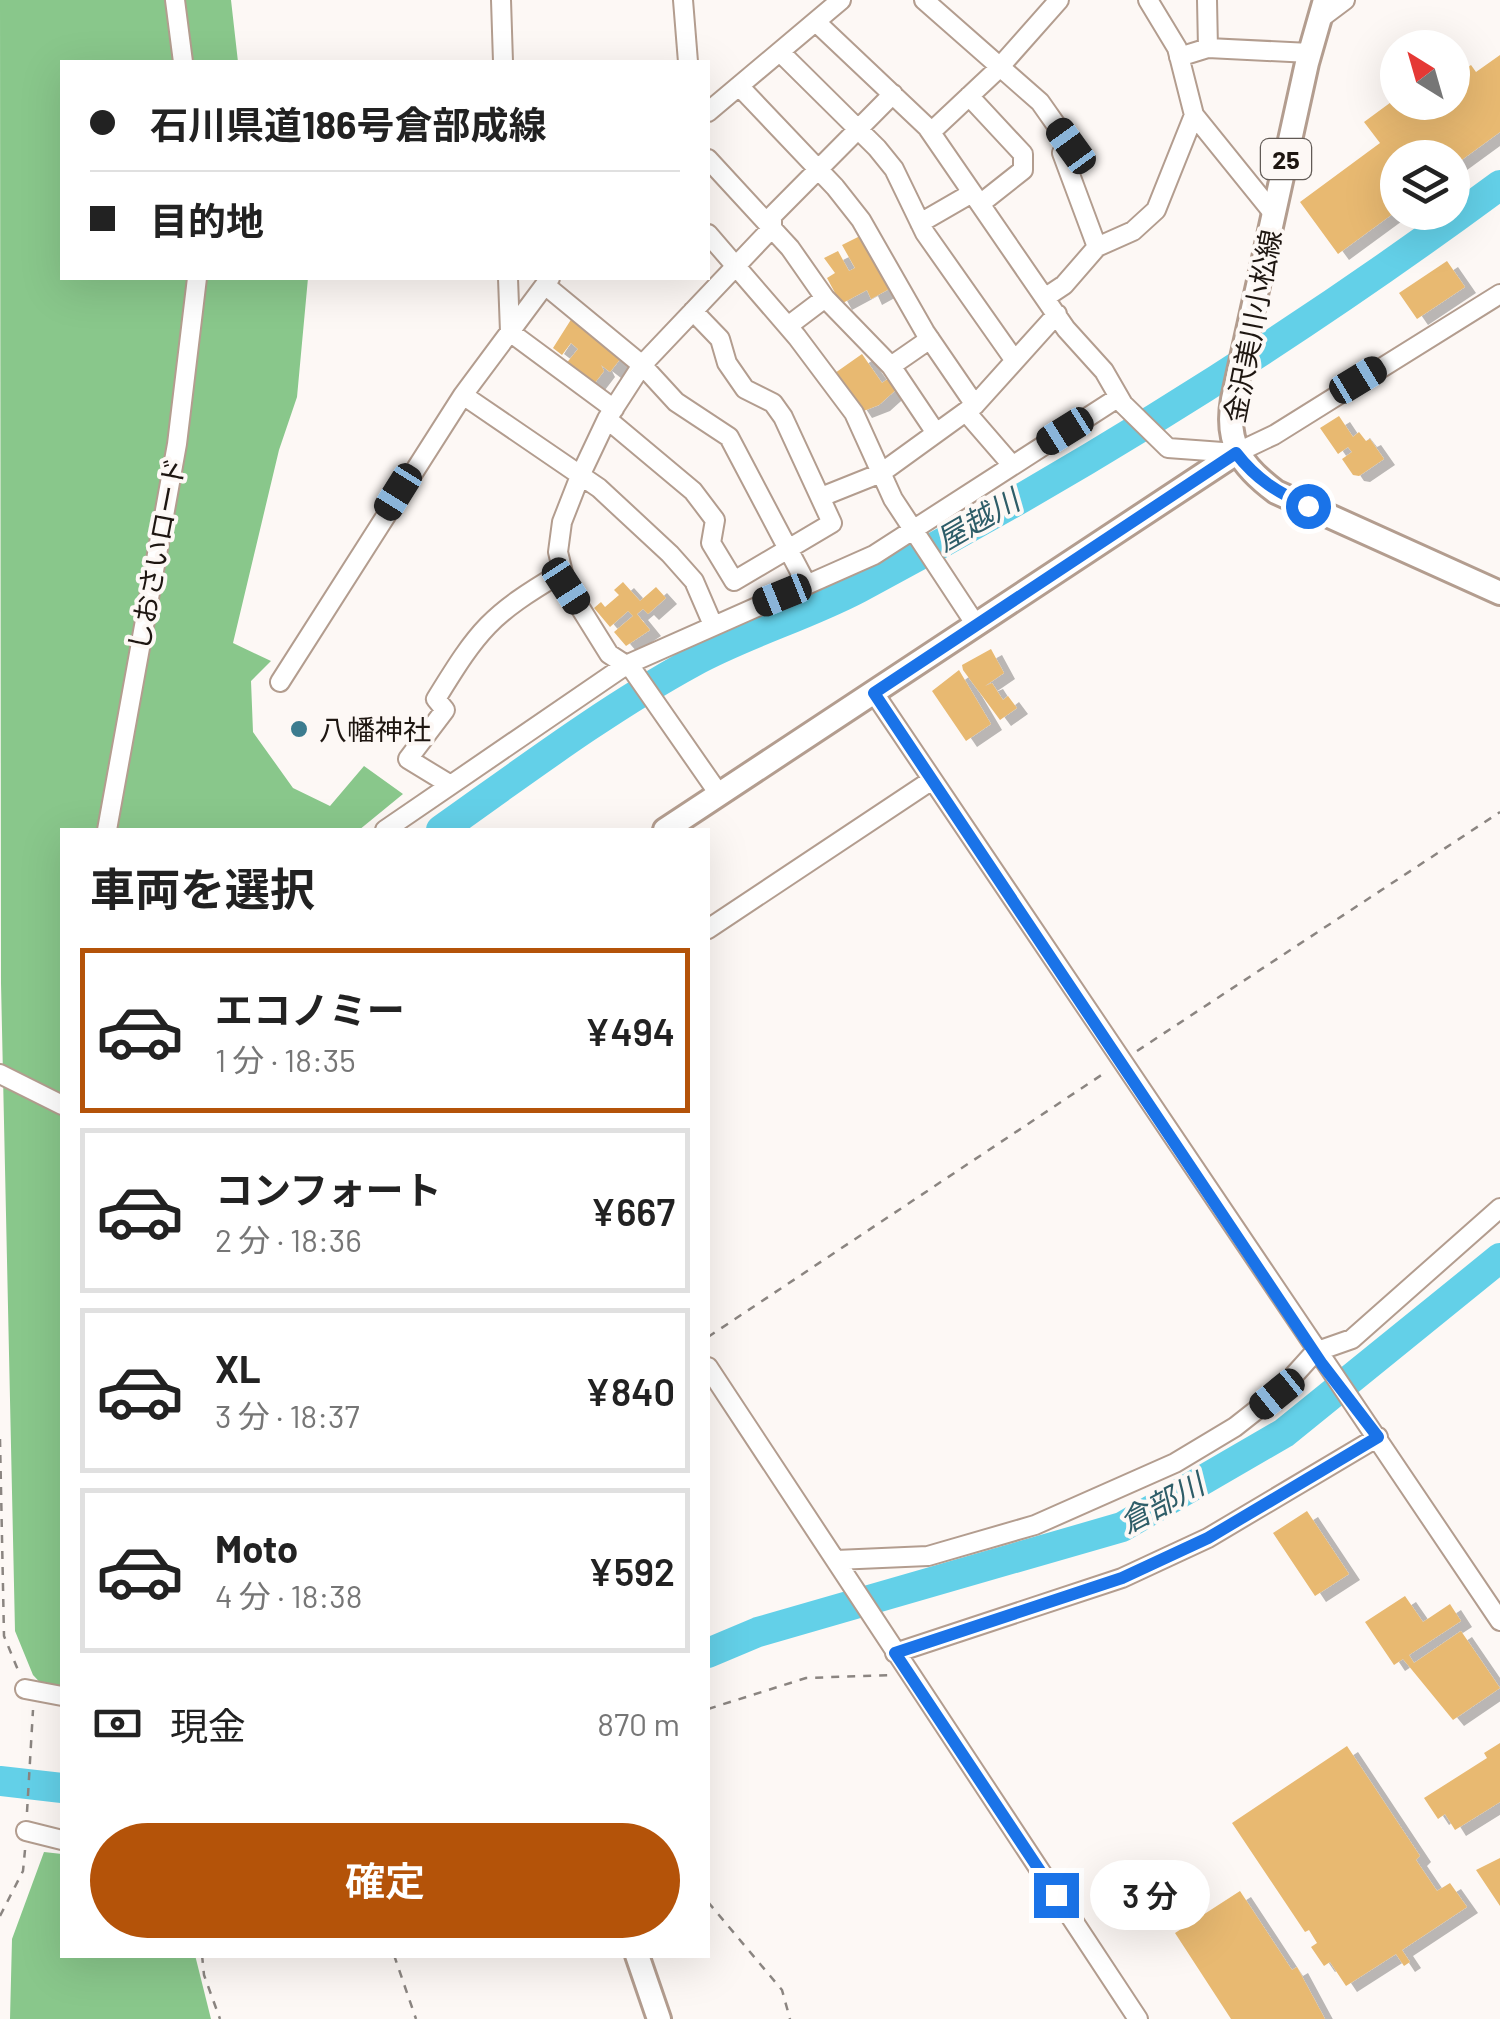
<!DOCTYPE html>
<html lang="ja">
<head>
<meta charset="utf-8">
<style>
  :root { --surface:#fff; --page:#f2f2f2; --text:#222; --muted:#767676; --line:#e0e0e0; --accent:#b45309 }
  body { margin:0; font-family:Barlow,"Noto Sans JP",sans-serif; background:var(--page); color:var(--text); height:100vh; display:flex; flex-direction:column; font-size:38px; white-space:nowrap }
  * { box-sizing:border-box; margin:0 }
  p { font-size:32px; color:var(--muted) }
  .icon { flex:none; width:55px; height:55px; fill:none; stroke:currentColor; stroke-width:2; stroke-linecap:round; stroke-linejoin:round }
  .map { position:relative; flex:1; overflow:hidden }
  .sheet { position:absolute; left:60px; top:828px; width:650px; height:1130px; display:flex; flex-direction:column; background:var(--surface); border-radius:0px; box-shadow:0 10px 40px #0002 }
  .sheet>* { flex:none }
  .banner { position:absolute; left:60px; top:60px; width:650px; height:220px; border-radius:0px; box-shadow:0 10px 40px #0002; display:grid; align-content:center; height:220px; padding:0 30px; background:var(--surface) }
  .needle { width:65px; rotate:323deg }
  .fabs { position:absolute; left:1380px; top:30px; display:grid; gap:20px }
  .fabs a { display:grid; place-items:center; width:90px; height:90px; border-radius:50%; background:var(--surface); box-shadow:0 10px 40px #0002; font-size:50px }
  .end { position:absolute; width:45px; height:45px; margin:-22px; border:12px solid #1a73e8; background:#fff; box-shadow:0 0 0 5px #fff }
  .from { border-radius:50% }
  .bubble { position:absolute; height:70px; border-radius:35px; background:var(--surface); box-shadow:0 10px 40px #0002; font-size:32px; font-weight:600; line-height:70px; text-align:center }
  .car { position:absolute; width:30px; height:60px; margin:-30px -15px; border-radius:12px; box-shadow:0 0 8px 2px #0007; background:linear-gradient(#222 24%,#8ab4d8 0 40%,#222 0 76%,#8ab4d8 0 86%,#222 0) }
  .banner b { display:flex; align-items:center; gap:35px; height:95px; font-size:38px }
  .banner b+b { border-top:2px solid var(--line) }
  .banner i { width:25px; height:25px; background:var(--text) }
  ul { padding:0; list-style:none }
  li { display:flex; align-items:center; gap:30px; height:165px; margin:0 20px 15px; padding:0 10px; border:5px solid var(--line); border-radius:0px }
  li div { flex:1 }
  li b { display:block; font-size:38px }
  li em { font-style:normal; font-weight:600 }
  li.selected { border-color:var(--accent) }
  li>.icon { width:90px; height:90px; stroke-width:1.5 }
  h2 { padding:0 30px; font-size:45px; line-height:120px }
  .pay { display:flex; align-items:center; gap:25px; height:110px; padding:0 30px; font-size:38px }
  .pay p { margin-inline-start:auto }
  .action { display:flex; gap:20px; margin-top:auto; padding:20px 30px }
  .action a { flex:1; height:115px; border-radius:60px; background:var(--accent); color:#fff; font-size:40px; font-weight:600; line-height:115px; text-align:center }
  .map>svg:first-child { display:block }
  .forest { fill:#89c78b }
  .lines { fill:none; stroke-linecap:round; stroke-linejoin:round }
  .river { stroke:#63d0e8; stroke-width:30 }
  .building { fill:#e8b971; filter:url(#shadow) }
  .minor-casing { stroke:#b39d8f; stroke-width:22 }
  .major-casing { stroke:#b39d8f; stroke-width:28 }
  .path { stroke:#8b8581; stroke-width:2.5; stroke-dasharray:8 8; stroke-linecap:butt }
  .minor { stroke:#fff; stroke-width:18 }
  .major { stroke:#fff; stroke-width:22 }
  .route { stroke:#1a73e8; stroke-width:12 }
  .poi-dot { fill:#3c7c8f; stroke:#fdf8f5; stroke-width:4 }
  .labels { text-anchor:middle; dominant-baseline:central; stroke-width:8; stroke-linejoin:round; paint-order:stroke }
  .shield { fill:#fdf8f5; stroke:#615a55; stroke-width:2.5 }
  .shield-label { font-size:25px; font-weight:bold; fill:#1e1611 }
  .street-label { font-size:28px; fill:#1e1611; stroke:#fdf8f5 }
  .poi-label { font-size:28px; fill:#1e1611; stroke:#fdf8f5; text-anchor:start }
  .water-label { font-size:30px; font-style:italic; fill:#2e5d68; stroke:#fdf8f5 }
</style>
</head>
<body>
<div class="map">
<svg width="1500" height="2019" viewBox="0 0 1500 2019">
  <defs>
    <filter id="shadow"><feDropShadow dx="11" dy="6" stdDeviation="0" flood-color="#0004"/></filter>
  </defs>
  <rect width="100%" height="100%" fill="#fdf8f5"/>
  <path class="forest" d="M 0,0 L 231,0 L 238,62 L 62,62 L 62,278 L 308,278 L 297,397 L 279,450 L 233,643 L 271,661 L 251,681 L 253,732 L 293,788 L 330,806 L 364,766 L 403,794 L 359,830 L 62,830 L 62,1686 L 48,1691 L 33,1675 L 15,1631 L 1,983 Z
    M 44,1852 L 62,1854 L 62,1955 L 195,1955 L 211,2019 L 10,2019 L 12,1939 Z"/>
  <g class="lines">
    <path class="river" d="M 441,830 C 523,772 605,710 693,662 C 746,633 806,616 859,588 C 1081,470 1299,334 1500,185
      M 708,1653 L 758,1632 L 1122,1527 L 1284,1433 L 1500,1258
      M 0,1781 L 62,1788"/>
  </g>
  <path class="building" d="M 1500,55 L 1500,132 L 1452,167 L 1452,158 L 1398,158 L 1398,210 L 1338,254 L 1300,202 L 1380,143 L 1364,122 L 1398,97 L 1398,102 L 1452,102 L 1452,78 L 1471,65 L 1476,72 Z
    M 860,236 L 889,289 L 871,299 L 867,290 L 841,304 L 827,278 L 835,273 L 824,258 L 838,251 L 849,271 L 855,268 L 842,245 Z
    M 1447,261 L 1465,287 L 1417,319 L 1399,293 Z
    M 572,318 L 621,358 L 610,372 L 601,365 L 604,371 L 594,384 L 565,365 L 578,349 L 571,343 L 562,355 L 553,348 Z
    M 862,354 L 882,383 L 892,376 L 899,387 L 879,405 L 861,412 L 835,373 Z
    M 1339,416 L 1353,437 L 1359,432 L 1366,441 L 1370,439 L 1384,459 L 1359,476 L 1353,475 L 1342,459 L 1352,452 L 1348,447 L 1338,454 L 1320,428 Z
    M 623,582 L 640,601 L 656,587 L 666,598 L 648,614 L 643,609 L 637,614 L 650,630 L 626,646 L 614,632 L 633,616 L 628,611 L 610,627 L 594,608 L 601,602 L 605,607 L 619,595 L 614,590 Z
    M 991,649 L 1004,673 L 985,686 L 992,683 L 1003,700 L 1008,696 L 1017,708 L 1000,720 L 963,670 L 962,665 Z
    M 959,670 L 991,724 L 966,741 L 932,691 Z
    M 1307,1511 L 1349,1574 L 1315,1596 L 1273,1533 Z
    M 1405,1596 L 1423,1622 L 1450,1604 L 1461,1621 L 1409,1655 L 1414,1663 L 1461,1631 L 1500,1688 L 1453,1720 L 1403,1659 L 1394,1665 L 1365,1622 Z
    M 1500,1743 L 1500,1802 L 1455,1830 L 1445,1814 L 1438,1819 L 1424,1798 L 1487,1758 L 1484,1753 Z
    M 1347,1746 L 1420,1856 L 1416,1860 L 1437,1891 L 1450,1883 L 1467,1907 L 1402,1950 L 1410,1962 L 1404,1966 L 1396,1954 L 1346,1986 L 1330,1962 L 1324,1966 L 1311,1947 L 1317,1943 L 1309,1930 L 1305,1932 L 1232,1823 Z
    M 1500,1858 L 1500,1906 L 1476,1870 Z
    M 1240,1891 L 1292,1970 L 1297,1967 L 1325,2019 L 1231,2019 L 1175,1933 Z"/>
  <g class="lines">
    <g class="minor-casing">
      <path id="minor" d="M 175,0 L 183,62
        M 501,0 L 503,62
        M 683,0 L 688,62
        M 924,0 L 1040,102 L 1071,146 L 1062,153 L 1097,247
        M 1148,0 L 1177,48 L 1194,115 L 1274,214
        M 1207,0 L 1208,48
        M 1321,18 L 1345,0
        M 816,22 L 927,127 L 1066,329 L 1104,371 L 1123,404 L 1168,448 L 1236,453 L 1274,435 L 1500,294
        M 780,52 L 877,148 L 894,169 L 925,233 L 1013,358
        M 1179,57 L 1208,48 L 1310,53
        M 739,86 L 835,187 L 861,220 L 925,332 L 975,405
        M 969,96 L 1023,154 L 1023,170 L 980,204
        M 708,112 L 841,0
        M 931,132 L 997,70 L 1059,0
        M 708,159 L 790,248 L 825,298 L 891,366 L 936,433
        M 920,223 L 972,193
        M 708,234 L 797,337 L 854,413 L 893,499 L 976,625
        M 508,278 L 510,332
        M 545,285 L 642,365 L 676,402 L 729,437 L 807,585
        M 1046,297 L 1064,285 L 1097,247 L 1133,231 L 1156,210 L 1194,115
        M 788,326 L 825,298
        M 510,332 L 614,409
        M 891,366 L 930,339
        M 463,395 L 599,488 L 670,554 L 694,581 L 713,625
        M 966,412 L 1012,465
        M 607,419 L 693,491 L 715,520 L 711,543 L 734,581 L 832,523 L 783,417 L 773,403 L 745,389 L 727,363 L 720,339 L 693,311
        M 821,497 L 881,473 L 975,405 L 1057,314
        M 280,682 L 463,395 L 550,278
        M 874,693 L 1500,1621
        M 449,784 L 408,759 L 445,710 L 436,699 C 479,629 490,615 561,573
        M 719,794 L 632,669 L 609,654 L 566,585 L 558,552 L 562,522 L 580,476 L 607,419 L 642,365 L 772,228 L 772,216 L 893,94
        M 107,830 L 177,444 L 197,278
        M 385,830 L 626,665 L 874,555 L 1119,397
        M 708,929 L 932,780
        M 0,1074 L 62,1105
        M 708,1367 L 1138,2019
        M 836,1560 L 928,1556 L 1035,1525 L 1175,1463 L 1235,1427 L 1277,1394 L 1315,1352 L 1352,1339 L 1500,1208
        M 895,1653 L 1122,1578 L 1208,1538 L 1378,1437
        M 25,1689 L 62,1696
        M 26,1831 L 62,1840"/>
    </g>
    <g class="major-casing">
      <path id="major" d="M 1325,0 L 1307,63 L 1233,399 C 1225,443 1241,466 1276,492 L 1500,593
        M 665,830 L 1236,453
        M 637,1955 L 659,2019"/>
    </g>
    <path class="path" d="M 1137,1051 L 1500,812
      M 708,1337 L 1106,1072
      M 0,1439 L 4,1636 L 20,1675
      M 708,1709 L 806,1678 L 891,1675
      M 27,1812 L 33,1710
      M 708,1902 L 782,1990 L 790,2019
      M 0,1916 L 23,1871 L 25,1850
      M 202,1955 L 204,1975 L 220,2019
      M 394,1955 L 416,2019"/>
    <use href="#minor" class="minor"/>
    <use href="#major" class="major"/>
  </g>
  <g class="lines">
    <path class="route" d="M 1056,1895 L 895,1653 L 1122,1578 L 1208,1538 L 1378,1437 L 1322,1364 L 874,693 L 1236,453 C 1256,479 1278,493 1308,506"/>
  </g>
  <circle class="poi-dot" cx="299" cy="729" r="10"/>
  <g class="labels">
    <rect class="shield" x="1261" y="139" width="50" height="40" rx="8"/>
    <g class="shield-label">
      <text x="1286" y="159">25</text>
    </g>
    <g class="street-label">
      <text transform="translate(1252 326) rotate(-79)">金沢美川小松線</text>
      <text transform="translate(156 554) rotate(-79)">しおさいロード</text>
    </g>
    <g class="poi-label">
      <text x="319" y="729">八幡神社</text>
    </g>
    <g class="water-label">
      <text transform="translate(977 519) rotate(-30)">屋越川</text>
      <text transform="translate(1161 1502) rotate(-28)">倉部川</text>
    </g>
  </g>
</svg>
<div class="fabs">
<a><svg class="needle" viewBox="-14 -14 28 28"><path d="M0-13l5 13h-10z" fill="#e53935"/><path d="M0 13l5-13h-10z" fill="#767676"/></svg></a>
<a><svg class="icon" aria-label="layers" viewBox="0 0 24 24"><path d="M12 4l9 5-9 5-9-5zM3 14l9 5 9-5"/></svg></a>
</div>
<i class="end from" style="left:1308px;top:506px"></i>
<i class="end" style="left:1056px;top:1895px"></i>
<div class="bubble" style="left:1090px;top:1860px;width:120px">3 分</div>
<i class="car" style="left:1071px;top:146px;rotate:324deg"></i>
<i class="car" style="left:1358px;top:380px;rotate:59deg"></i>
<i class="car" style="left:1065px;top:431px;rotate:238deg"></i>
<i class="car" style="left:398px;top:492px;rotate:212deg"></i>
<i class="car" style="left:566px;top:586px;rotate:147deg"></i>
<i class="car" style="left:782px;top:595px;rotate:248deg"></i>
<i class="car" style="left:1277px;top:1394px;rotate:231deg"></i>
<div class="banner">
<b><i class="from"></i>石川県道186号倉部成線</b>
<b><i></i>目的地</b>
</div>
<section class="sheet">
<h2>車両を選択</h2>
<ul>
<li class="selected"><svg class="icon" aria-label="car" viewBox="0 0 24 24"><path d="M5 17H2v-5l4-1 3-4h7l3 4 3 1v5h-3M9 17h6M6 11h13"/><circle cx="7" cy="17" r="2"/><circle cx="17" cy="17" r="2"/></svg><div><b>エコノミー</b><p>1 分 · 18:35</p></div><em>¥494</em></li>
<li><svg class="icon" aria-label="car" viewBox="0 0 24 24"><path d="M5 17H2v-5l4-1 3-4h7l3 4 3 1v5h-3M9 17h6M6 11h13"/><circle cx="7" cy="17" r="2"/><circle cx="17" cy="17" r="2"/></svg><div><b>コンフォート</b><p>2 分 · 18:36</p></div><em>¥667</em></li>
<li><svg class="icon" aria-label="car" viewBox="0 0 24 24"><path d="M5 17H2v-5l4-1 3-4h7l3 4 3 1v5h-3M9 17h6M6 11h13"/><circle cx="7" cy="17" r="2"/><circle cx="17" cy="17" r="2"/></svg><div><b>XL</b><p>3 分 · 18:37</p></div><em>¥840</em></li>
<li><svg class="icon" aria-label="car" viewBox="0 0 24 24"><path d="M5 17H2v-5l4-1 3-4h7l3 4 3 1v5h-3M9 17h6M6 11h13"/><circle cx="7" cy="17" r="2"/><circle cx="17" cy="17" r="2"/></svg><div><b>Moto</b><p>4 分 · 18:38</p></div><em>¥592</em></li>
</ul>
<div class="pay"><svg class="icon" aria-label="cash" viewBox="0 0 24 24"><path d="M3 7h18v10H3z"/><circle cx="12" cy="12" r="2"/></svg>現金<p>870 m</p></div>
<div class="action"><a>確定</a></div>
</section>
</div>
</body>
</html>
